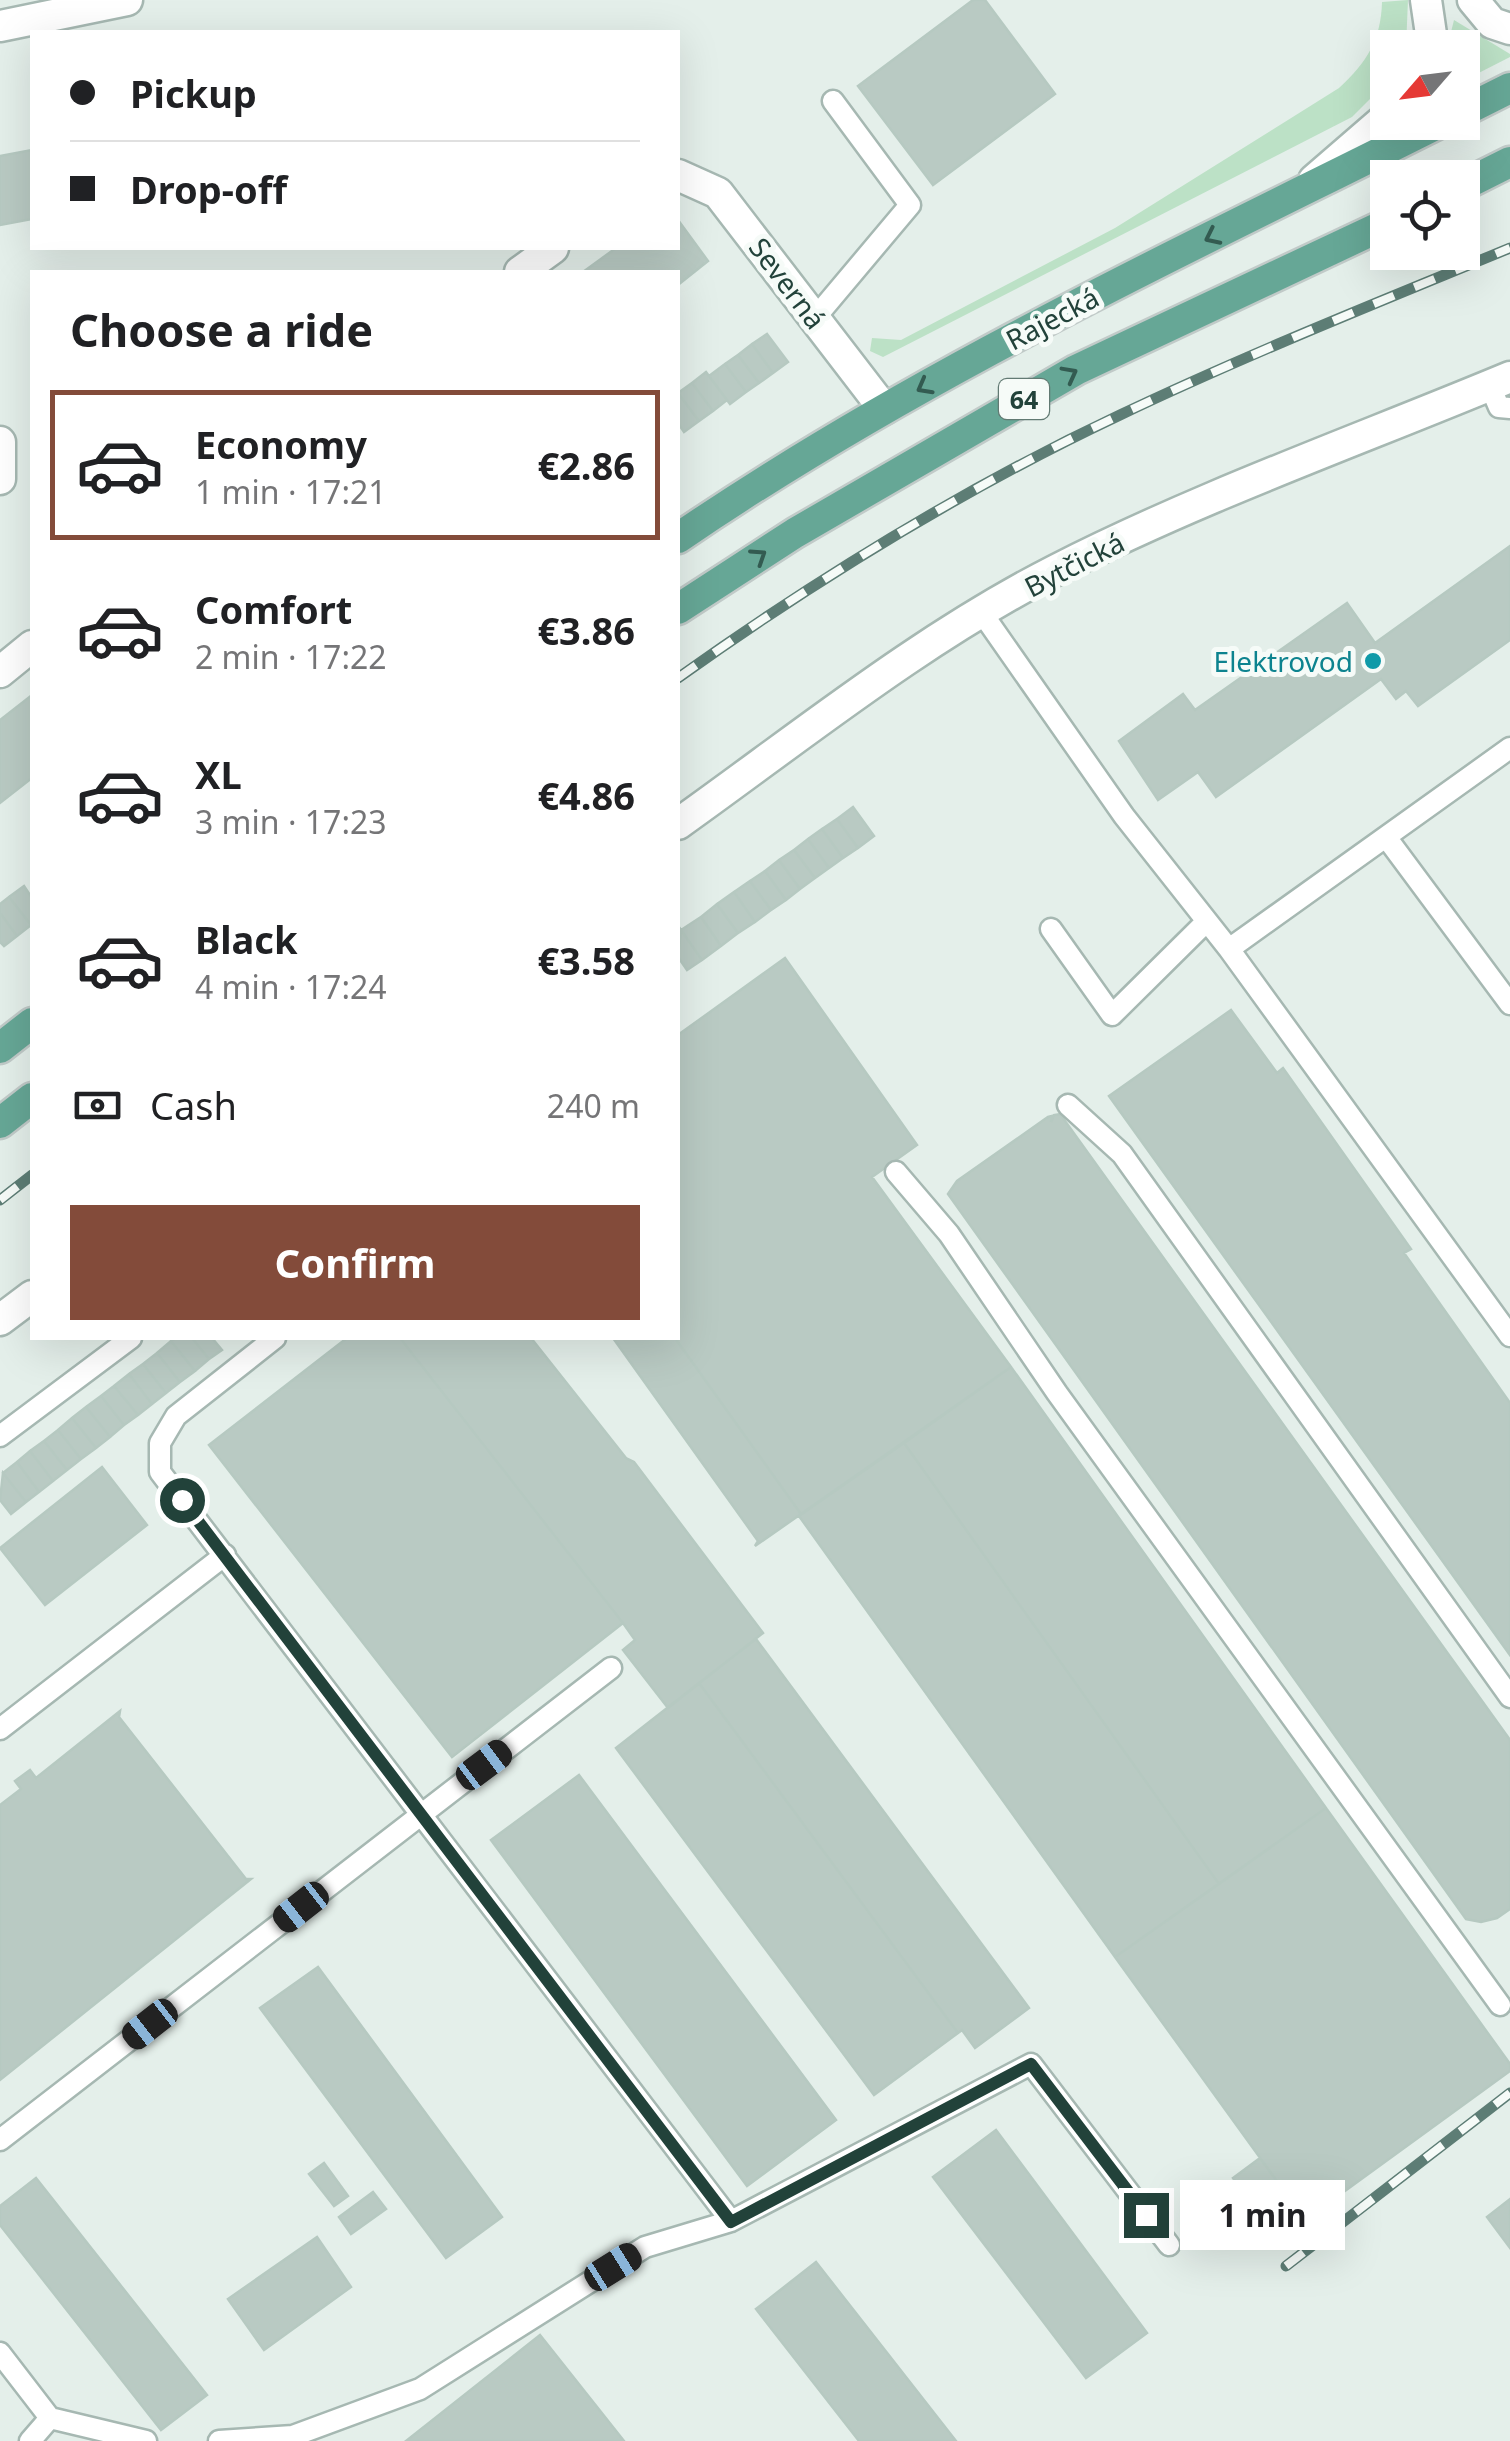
<!DOCTYPE html>
<html lang="en">
<head>
<meta charset="utf-8">
<style>
  :root { --surface:#fff; --page:#f6f6f6; --text:#202124; --muted:#757577; --line:#e0e0e0; --accent:#834b3a }
  body { margin:0; font-family:"Noto Sans",sans-serif; background:var(--page); color:var(--text); height:100vh; display:flex; flex-direction:column; font-size:38px; white-space:nowrap }
  * { box-sizing:border-box; margin:0 }
  p { font-size:32px; color:var(--muted) }
  .icon { flex:none; width:55px; height:55px; fill:none; stroke:currentColor; stroke-width:2; stroke-linecap:round; stroke-linejoin:round }
  .map { position:relative; flex:1; overflow:hidden }
  .sheet { position:absolute; left:30px; top:270px; width:650px; height:1070px; display:flex; flex-direction:column; background:var(--surface); border-radius:0px; box-shadow:0 10px 40px #0002 }
  .sheet>* { flex:none }
  .top-card { position:absolute; left:30px; top:30px; width:650px; height:220px; border-radius:0px; box-shadow:0 10px 40px #0002; display:grid; align-content:center; height:220px; padding:0 40px; background:var(--surface) }
  .needle { width:65px; rotate:242deg }
  .controls { position:absolute; left:1370px; top:30px; display:grid; gap:20px }
  .controls a { display:grid; place-items:center; width:110px; height:110px; border-radius:0px; background:var(--surface); box-shadow:0 10px 40px #0002; font-size:50px }
  .end { position:absolute; width:45px; height:45px; margin:-22px; border:12px solid #22423a; background:#fff; box-shadow:0 0 0 5px #fff }
  .from { border-radius:50% }
  .bubble { position:absolute; height:70px; border-radius:0px; background:var(--surface); box-shadow:0 10px 40px #0002; font-size:32px; font-weight:700; line-height:70px; text-align:center }
  .car { position:absolute; width:30px; height:60px; margin:-30px -15px; border-radius:12px; box-shadow:0 0 8px 2px #0007; background:linear-gradient(#222 24%,#8ab4d8 0 40%,#222 0 76%,#8ab4d8 0 86%,#222 0) }
  .top-card b { display:flex; align-items:center; gap:35px; height:95px; font-size:38px }
  .top-card b+b { border-top:2px solid var(--line) }
  .top-card i { width:25px; height:25px; background:var(--text) }
  ul { padding:0; list-style:none }
  li { display:flex; align-items:center; gap:30px; height:150px; margin:0 20px 15px; padding:0 20px; border:5px solid transparent; border-radius:0px }
  li div { flex:1 }
  li b { display:block; font-size:38px }
  li em { font-style:normal; font-weight:700 }
  li.current { border-color:var(--accent) }
  li>.icon { width:90px; height:90px; stroke-width:1.5 }
  h2 { padding:0 40px; font-size:45px; line-height:120px }
  .pay { display:flex; align-items:center; gap:25px; height:110px; padding:0 40px; font-size:38px }
  .pay p { margin-inline-start:auto }
  .button { display:flex; gap:20px; margin-top:auto; padding:20px 40px }
  .button a { flex:1; height:115px; border-radius:0px; background:var(--accent); color:#fff; font-size:40px; font-weight:700; line-height:115px; text-align:center }
  .map>svg:first-child { display:block }
  .green { fill:#bce1c6 }
  .building { fill:#b9cac3; stroke:#b6c9c1; stroke-width:2.5 }
  .lines { fill:none; stroke-linecap:round; stroke-linejoin:round }
  .lane-casing { stroke:#a6b8b2; stroke-width:25 }
  .street-casing { stroke:#a6b8b2; stroke-width:35 }
  .primary-casing { stroke:#c1cac8; stroke-width:35 }
  .lane { stroke:#fff; stroke-width:20 }
  .street { stroke:#fff; stroke-width:30 }
  .primary { stroke:#66a796; stroke-width:30 }
  .rail-casing { stroke:#5d7d75; stroke-width:11 }
  .rail { stroke:#f6fbf8; stroke-width:8; stroke-dasharray:22; stroke-linecap:butt }
  .oneway { stroke:#335b51 }
  .route { stroke:#22423a; stroke-width:12 }
  .culture-dot { fill:#0f9aa8; stroke:#f6fbf8; stroke-width:4 }
  .labels { text-anchor:middle; dominant-baseline:central; stroke-width:10; stroke-linejoin:round; paint-order:stroke }
  .shield { fill:#f6fbf8; stroke:#627a73; stroke-width:2.5 }
  .shield-label { font-size:25px; font-weight:bold; fill:#22423a }
  .street-label { font-size:28px; fill:#22423a; stroke:#f6fbf8 }
  .culture-label { font-size:28px; fill:#0d838f; stroke:#f6fbf8; text-anchor:end }
</style>
</head>
<body>
<div class="map">
<svg width="1510" height="2441" viewBox="0 0 1510 2441">
  <rect width="100%" height="100%" fill="#e4efea"/>
  <path class="green" d="M 1408,0 L 1406,47 L 1388,48 L 1387,82 L 1352,117 L 883,357 L 870,351 L 872,338 L 901,340 L 1115,228 L 1339,88 C 1367,62 1381,40 1382,2 Z
    M 1454,20 L 1510,54 L 1510,57 L 1463,81 L 1462,48 L 1447,48 Z"/>
  <path class="building" d="M 973,0 L 985,0 L 1055,94 L 933,185 L 858,86 Z
    M 32,150 L 32,219 L 0,225 L 0,156 Z
    M 678,220 L 708,261 L 678,285 L 678,272 L 583,272 L 616,248 L 678,248 Z
    M 767,334 L 788,362 L 773,373 L 752,344 Z
    M 752,344 L 773,373 L 759,383 L 738,355 Z
    M 738,355 L 759,383 L 746,392 L 725,364 Z
    M 725,364 L 746,392 L 730,404 L 709,376 Z
    M 706,372 L 727,400 L 713,411 L 692,383 Z
    M 692,383 L 713,411 L 699,421 L 678,393 Z
    M 678,393 L 699,421 L 684,432 L 678,423 Z
    M 1510,546 L 1510,640 L 1418,706 L 1406,691 L 1396,699 L 1381,679 L 1216,797 L 1198,772 L 1158,800 L 1119,741 L 1183,694 L 1195,710 L 1347,603 L 1375,643 Z
    M 32,695 L 32,778 L 0,803 L 0,720 Z
    M 853,807 L 874,836 L 858,848 L 837,819 Z
    M 837,819 L 858,848 L 843,858 L 822,829 Z
    M 822,829 L 843,858 L 829,868 L 808,839 Z
    M 808,839 L 829,868 L 815,878 L 794,850 Z
    M 794,850 L 815,878 L 800,889 L 779,860 Z
    M 779,860 L 800,889 L 786,900 L 765,871 Z
    M 765,871 L 786,900 L 771,910 L 750,881 Z
    M 750,881 L 771,910 L 755,922 L 734,892 Z
    M 24,886 L 32,898 L 31,925 L 9,897 Z
    M 734,892 L 755,922 L 738,933 L 717,904 Z
    M 9,897 L 31,925 L 17,936 L 0,913 L 0,904 Z
    M 717,904 L 738,933 L 721,946 L 701,917 Z
    M 0,913 L 17,936 L 4,946 L 0,942 Z
    M 701,917 L 721,946 L 702,960 L 681,930 Z
    M 681,930 L 702,960 L 687,970 L 678,957 Z
    M 785,958 L 917,1145 L 872,1177 L 1011,1367 L 801,1514 L 675,1338 L 678,1035 Z
    M 1231,1010 L 1277,1073 L 1283,1068 L 1411,1249 L 1404,1253 L 1510,1403 L 1510,1655 L 1109,1096 Z
    M 1060,1114 L 1510,1740 L 1510,1909 L 1497,1918 L 1481,1922 L 1466,1919 L 948,1194 L 957,1181 L 1048,1117 L 1052,1116 L 1051,1122 L 1054,1115 Z
    M 176,1338 L 192,1338 L 209,1359 L 195,1371 L 171,1341 Z
    M 192,1338 L 212,1338 L 222,1350 L 209,1359 Z
    M 347,1338 L 400,1338 L 623,1623 L 452,1757 L 209,1445 Z
    M 400,1338 L 531,1338 L 626,1458 L 634,1462 L 763,1633 L 668,1708 L 623,1650 L 635,1640 L 623,1623 Z
    M 613,1338 L 675,1338 L 801,1514 L 755,1546 L 758,1541 Z
    M 171,1341 L 195,1371 L 180,1382 L 157,1353 Z
    M 157,1353 L 180,1382 L 166,1393 L 143,1364 Z
    M 143,1364 L 166,1393 L 152,1404 L 129,1374 Z
    M 1011,1367 L 1326,1808 L 1219,1884 L 904,1443 Z
    M 129,1374 L 152,1404 L 138,1415 L 114,1386 Z
    M 114,1386 L 138,1415 L 124,1425 L 101,1396 Z
    M 101,1396 L 124,1425 L 110,1437 L 86,1407 Z
    M 86,1407 L 110,1437 L 96,1448 L 72,1418 Z
    M 72,1418 L 96,1448 L 81,1459 L 58,1430 Z
    M 58,1430 L 81,1459 L 67,1470 L 44,1441 Z
    M 44,1441 L 67,1470 L 53,1481 L 30,1451 Z
    M 904,1443 L 1219,1884 L 1115,1957 L 799,1516 Z
    M 30,1451 L 53,1481 L 39,1492 L 17,1462 Z
    M 17,1462 L 39,1492 L 26,1502 L 3,1473 Z
    M 102,1467 L 147,1525 L 45,1605 L 0,1548 Z
    M 3,1473 L 26,1502 L 11,1514 L 0,1500 Z
    M 756,1639 L 1029,2008 L 975,2048 L 962,2030 L 958,2033 L 699,1683 Z
    M 699,1683 L 958,2033 L 874,2095 L 616,1748 Z
    M 120,1711 L 119,1717 L 246,1879 L 251,1879 L 0,2080 L 0,1805 L 21,1789 L 15,1781 L 30,1770 L 36,1778 Z
    M 579,1775 L 836,2120 L 747,2186 L 491,1840 Z
    M 1326,1808 L 1510,2064 L 1510,2071 L 1305,2220 L 1115,1957 Z
    M 318,1967 L 502,2217 L 446,2258 L 260,2008 Z
    M 996,2130 L 1147,2333 L 1086,2378 L 933,2177 Z
    M 1260,2158 L 1279,2184 L 1251,2204 L 1233,2178 Z
    M 324,2163 L 348,2196 L 334,2206 L 309,2174 Z
    M 36,2178 L 207,2395 L 161,2430 L 0,2225 L 0,2206 Z
    M 1279,2184 L 1292,2203 L 1265,2223 L 1251,2204 Z
    M 373,2192 L 386,2209 L 351,2234 L 339,2217 Z
    M 1510,2199 L 1510,2248 L 1487,2217 Z
    M 1292,2203 L 1305,2220 L 1276,2240 L 1265,2223 Z
    M 317,2237 L 351,2287 L 264,2350 L 228,2299 Z
    M 816,2262 L 956,2441 L 859,2441 L 756,2309 Z
    M 540,2335 L 624,2441 L 406,2441 Z"/>
  <g class="lines">
    <g class="lane-casing">
      <path id="lane" d="M 815,318 L 910,205 L 833,101
        M 1490,386 L 1499,407 L 1510,408
        M 982,613 L 1124,816 L 1229,949 L 1510,1336
        M 1386,837 L 1510,1004
        M 1051,929 L 1112,1015 L 1207,921
        M 1229,949 L 1510,748
        M 1068,1105 L 1122,1154 L 1510,1697
        M 896,1172 L 949,1234 L 1057,1393 L 1500,2005
        M 275,1338 L 176,1416 L 160,1443 L 160,1472 L 731,2221
        M 0,1436 L 131,1338
        M 0,1729 L 225,1555
        M 0,2140 L 611,1668
        M 0,2353 L 50,2418 L 146,2441
        M 30,2441 L 50,2418
        M 219,2441 L 293,2436 L 420,2389 L 645,2247 L 731,2221 L 1031,2064 L 1169,2245"/>
    </g>
    <g class="street-casing">
      <path id="street" d="M 1426,0 L 1433,48
        M 1473,0 L 1492,23 L 1510,29
        M 0,26 L 127,0
        M 678,175 L 718,193 L 884,409
        M 1314,180 L 1388,116
        M 520,272 L 553,248
        M 0,442 L 0,479
        M 0,672 L 32,646
        M 678,824 C 800,737 921,639 1056,570 C 1201,496 1359,440 1510,377
        M 0,1320 L 32,1296"/>
    </g>
    <g class="primary-casing">
      <path id="primary" d="M 1462,112 L 1510,88
        M 1462,186 L 1510,162
        M 678,538 C 918,374 1182,252 1441,122
        M 678,609 L 795,533 L 1076,370 L 1388,223
        M 0,1048 L 32,1023
        M 0,1123 L 32,1098"/>
    </g>
    <use href="#lane" class="lane"/>
    <use href="#street" class="street"/>
    <use href="#primary" class="primary"/>
    <g class="rail-casing">
      <path id="rail" d="M 678,678 C 817,579 965,488 1120,415 C 1248,354 1379,302 1510,248
        M 0,1200 L 32,1175
        M 1286,2266 L 1510,2093"/>
    </g>
    <use href="#rail" class="rail"/>
  </g>
  <defs><path id="oneway-chevron" d="M-2-3.5L2.5 0L-2 3.5" fill="none" stroke-width="1.6" stroke-linecap="round" stroke-linejoin="round" transform="scale(2.5)"/></defs>
  <g class="oneway">
    <use href="#oneway-chevron" transform="translate(1212 237) rotate(154)"/>
    <use href="#oneway-chevron" transform="translate(1070 374) rotate(-28)"/>
    <use href="#oneway-chevron" transform="translate(924 387) rotate(151)"/>
    <use href="#oneway-chevron" transform="translate(759 556) rotate(-33)"/>
  </g>
  <g class="lines">
    <path class="route" d="M 182,1500 L 731,2222 L 1031,2064 L 1146,2215"/>
  </g>
  <circle class="culture-dot" cx="1373" cy="661" r="10"/>
  <g class="labels">
    <rect class="shield" x="999" y="379" width="50" height="40" rx="8"/>
    <g class="shield-label">
      <text x="1024" y="399">64</text>
    </g>
    <g class="street-label">
      <text transform="translate(788 283) rotate(53)">Severná</text>
      <text transform="translate(1052 318) rotate(-28)">Rajecká</text>
      <text transform="translate(1074 564) rotate(-27)">Bytčická</text>
    </g>
    <g class="culture-label">
      <text x="1353" y="661">Elektrovod</text>
    </g>
  </g>
</svg>
<div class="controls">
<a><svg class="needle" viewBox="-14 -14 28 28"><path d="M0-13l5 13h-10z" fill="#e53935"/><path d="M0 13l5-13h-10z" fill="#757577"/></svg></a>
<a><svg class="icon" aria-label="locate" viewBox="0 0 24 24"><circle cx="12" cy="12" r="6"/><path d="M12 2v4M12 18v4M2 12h4M18 12h4"/></svg></a>
</div>
<i class="end from" style="left:182px;top:1500px"></i>
<i class="end" style="left:1146px;top:2215px"></i>
<div class="bubble" style="left:1180px;top:2180px;width:165px">1 min</div>
<i class="car" style="left:484px;top:1765px;rotate:53deg"></i>
<i class="car" style="left:301px;top:1907px;rotate:232deg"></i>
<i class="car" style="left:150px;top:2024px;rotate:232deg"></i>
<i class="car" style="left:613px;top:2267px;rotate:58deg"></i>
<div class="top-card">
<b><i class="from"></i>Pickup</b>
<b><i></i>Drop-off</b>
</div>
<section class="sheet">
<h2>Choose a ride</h2>
<ul>
<li class="current"><svg class="icon" aria-label="car" viewBox="0 0 24 24"><path d="M5 17H2v-5l4-1 3-4h7l3 4 3 1v5h-3M9 17h6M6 11h13"/><circle cx="7" cy="17" r="2"/><circle cx="17" cy="17" r="2"/></svg><div><b>Economy</b><p>1 min · 17:21</p></div><em>€2.86</em></li>
<li><svg class="icon" aria-label="car" viewBox="0 0 24 24"><path d="M5 17H2v-5l4-1 3-4h7l3 4 3 1v5h-3M9 17h6M6 11h13"/><circle cx="7" cy="17" r="2"/><circle cx="17" cy="17" r="2"/></svg><div><b>Comfort</b><p>2 min · 17:22</p></div><em>€3.86</em></li>
<li><svg class="icon" aria-label="car" viewBox="0 0 24 24"><path d="M5 17H2v-5l4-1 3-4h7l3 4 3 1v5h-3M9 17h6M6 11h13"/><circle cx="7" cy="17" r="2"/><circle cx="17" cy="17" r="2"/></svg><div><b>XL</b><p>3 min · 17:23</p></div><em>€4.86</em></li>
<li><svg class="icon" aria-label="car" viewBox="0 0 24 24"><path d="M5 17H2v-5l4-1 3-4h7l3 4 3 1v5h-3M9 17h6M6 11h13"/><circle cx="7" cy="17" r="2"/><circle cx="17" cy="17" r="2"/></svg><div><b>Black</b><p>4 min · 17:24</p></div><em>€3.58</em></li>
</ul>
<div class="pay"><svg class="icon" aria-label="cash" viewBox="0 0 24 24"><path d="M3 7h18v10H3z"/><circle cx="12" cy="12" r="2"/></svg>Cash<p>240 m</p></div>
<div class="button"><a>Confirm</a></div>
</section>
</div>
</body>
</html>
